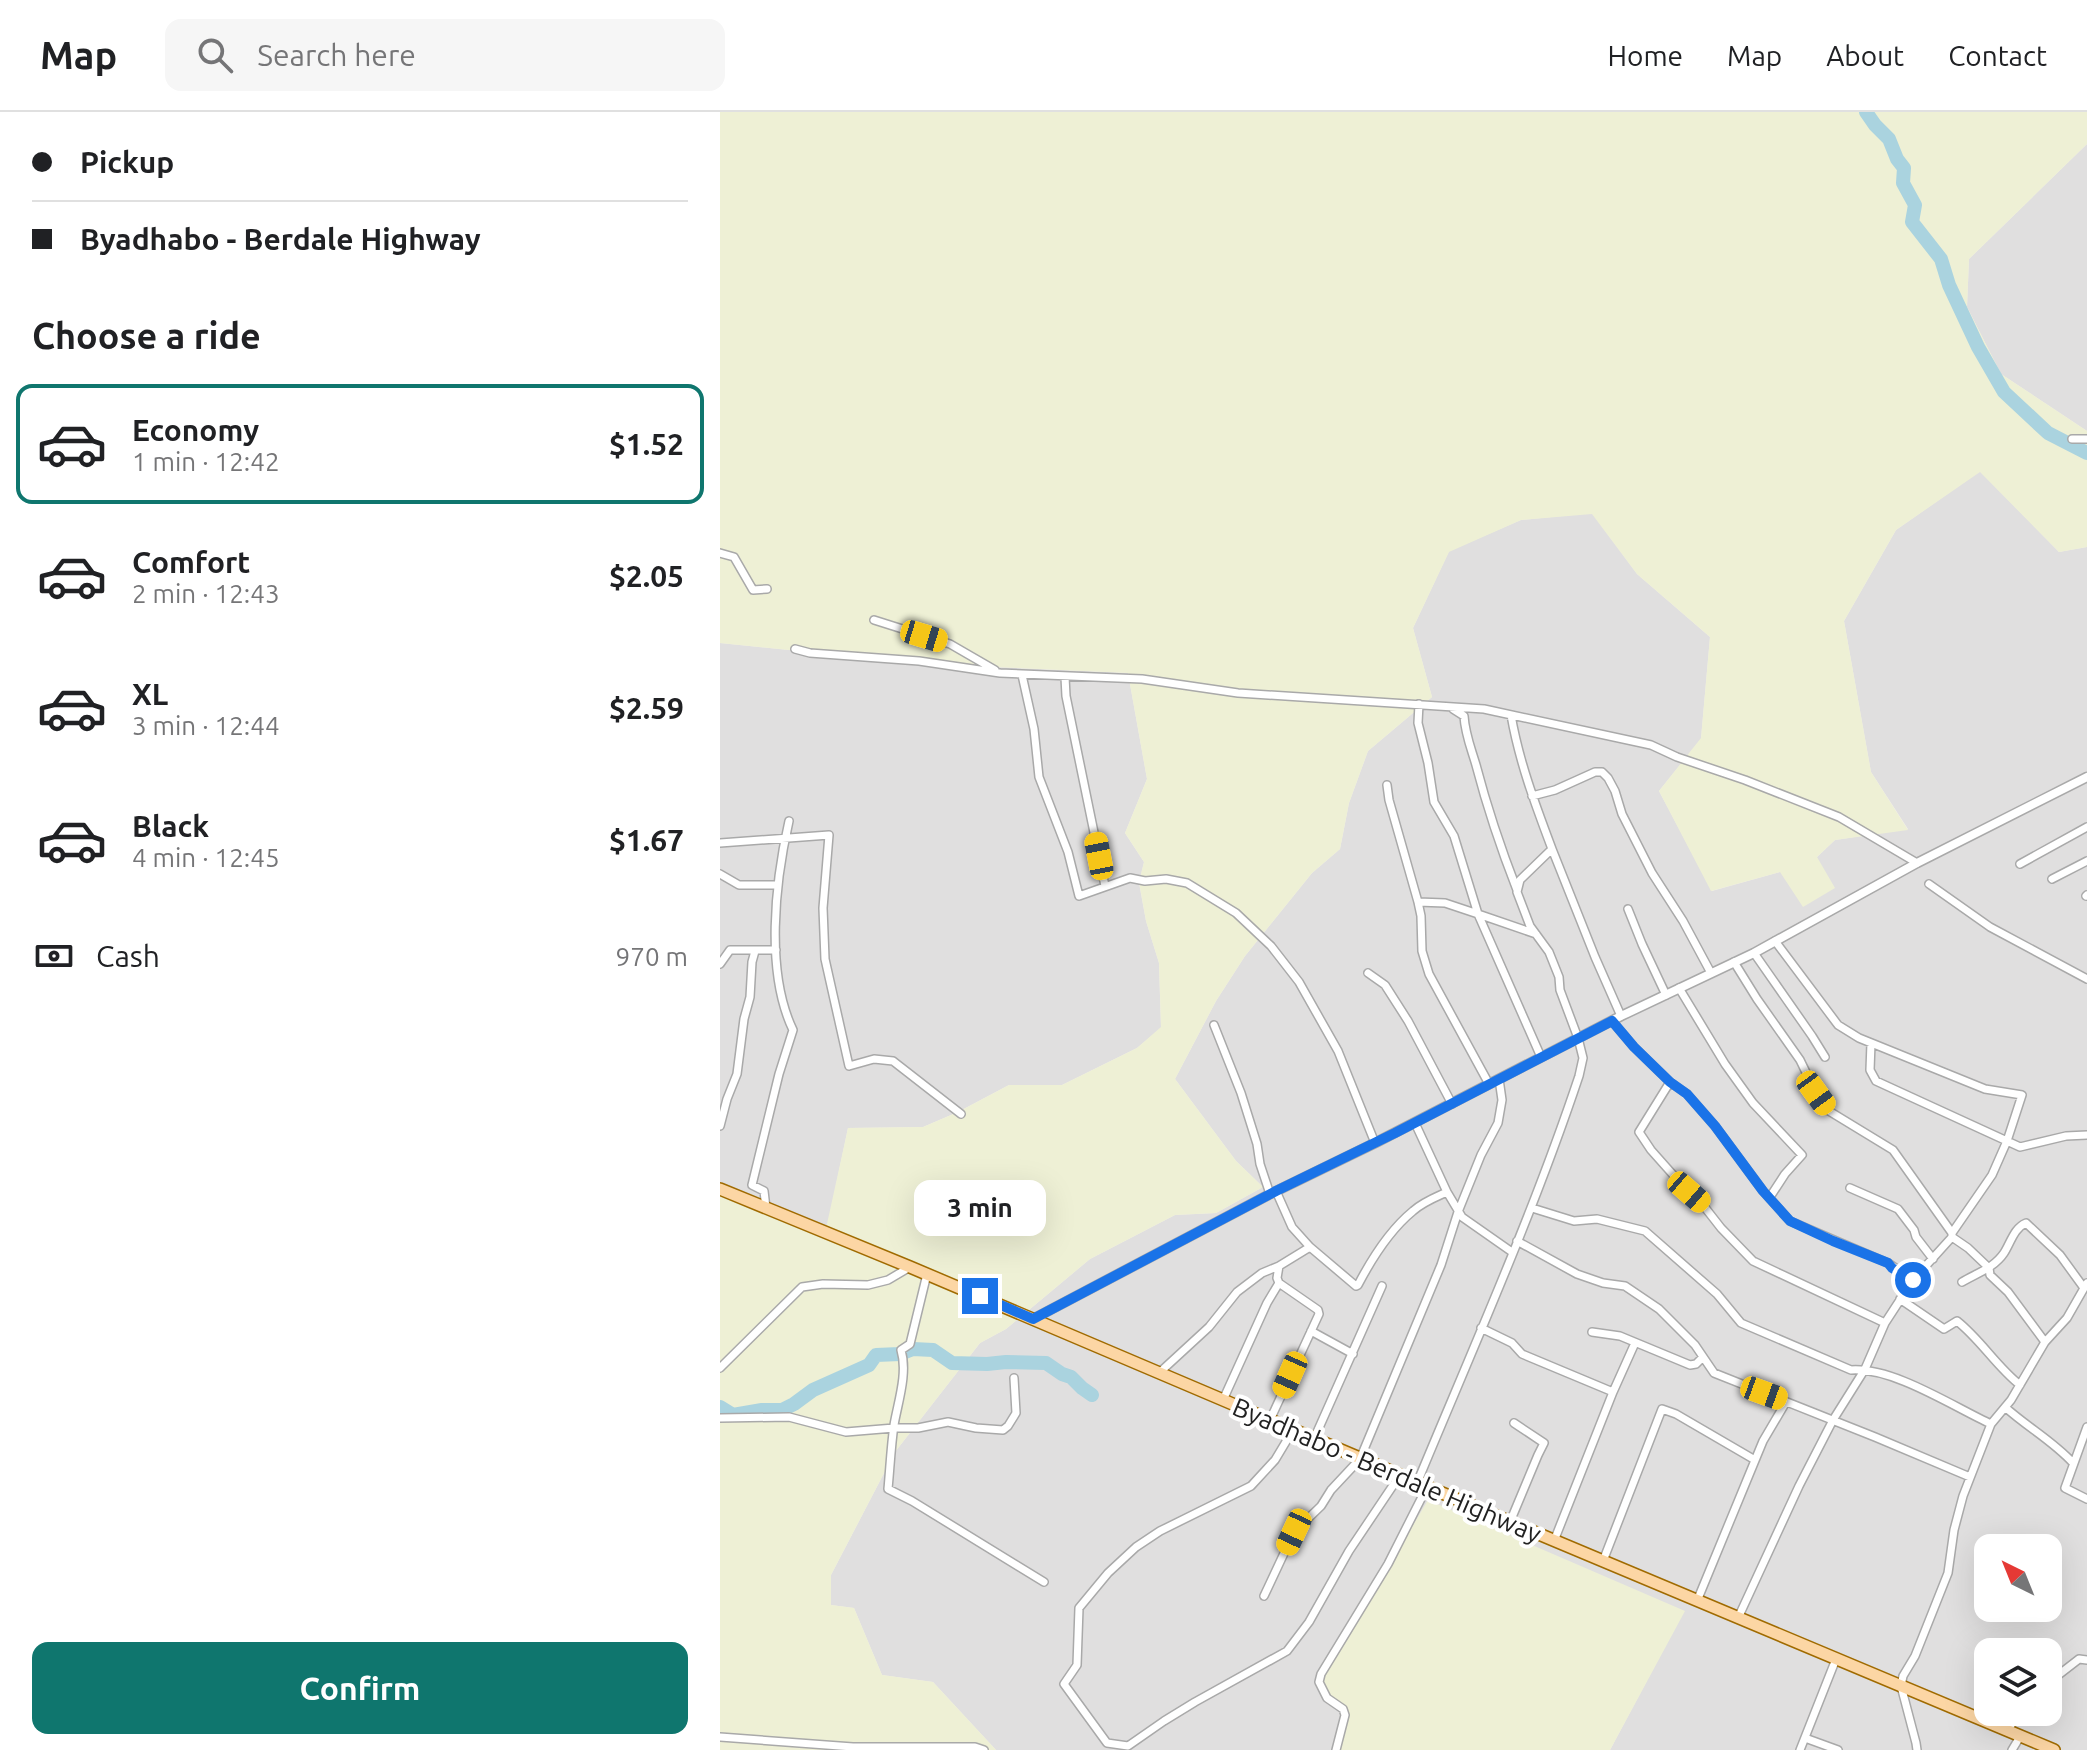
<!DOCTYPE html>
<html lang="en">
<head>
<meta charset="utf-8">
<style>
  :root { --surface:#fff; --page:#f6f6f6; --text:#202124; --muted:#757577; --line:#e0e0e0; --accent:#0f766e }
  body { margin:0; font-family:Ubuntu,sans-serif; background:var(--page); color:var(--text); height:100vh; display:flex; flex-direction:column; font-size:30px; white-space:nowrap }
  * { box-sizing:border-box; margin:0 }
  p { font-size:26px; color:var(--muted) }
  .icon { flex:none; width:44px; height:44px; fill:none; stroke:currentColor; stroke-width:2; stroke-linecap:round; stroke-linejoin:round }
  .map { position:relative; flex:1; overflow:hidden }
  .side { display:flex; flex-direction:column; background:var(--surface); width:720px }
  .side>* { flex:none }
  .banner { display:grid; align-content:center; height:176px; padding:0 32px; background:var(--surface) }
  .needle { width:52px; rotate:317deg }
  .tools { position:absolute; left:1254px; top:1422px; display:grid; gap:16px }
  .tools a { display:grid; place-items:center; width:88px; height:88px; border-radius:16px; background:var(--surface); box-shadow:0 8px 32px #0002; font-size:40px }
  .end { position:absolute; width:36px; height:36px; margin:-18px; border:10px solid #1a73e8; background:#fff; box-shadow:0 0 0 4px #fff }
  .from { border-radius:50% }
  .bubble { position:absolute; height:56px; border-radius:16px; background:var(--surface); box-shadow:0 8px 32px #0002; font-size:26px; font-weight:700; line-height:56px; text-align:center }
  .car { position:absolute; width:24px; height:48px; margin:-24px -12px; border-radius:10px; box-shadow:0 0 6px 2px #0007; background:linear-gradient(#f5c518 24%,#345 0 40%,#f5c518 0 76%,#345 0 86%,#f5c518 0) }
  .banner b { display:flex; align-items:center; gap:28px; height:76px; font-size:30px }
  .banner b+b { border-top:2px solid var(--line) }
  .banner i { width:20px; height:20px; background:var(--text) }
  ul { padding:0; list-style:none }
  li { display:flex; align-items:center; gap:24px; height:120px; margin:0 16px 12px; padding:0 16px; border:4px solid transparent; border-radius:16px }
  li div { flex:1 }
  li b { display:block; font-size:30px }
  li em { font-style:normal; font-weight:700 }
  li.active { border-color:var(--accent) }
  li>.icon { width:72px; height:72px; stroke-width:1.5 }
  h2 { padding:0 32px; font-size:36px; line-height:96px }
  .pay { display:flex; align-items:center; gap:20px; height:88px; padding:0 32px; font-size:30px }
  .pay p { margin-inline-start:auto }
  .cta { display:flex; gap:16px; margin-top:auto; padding:16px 32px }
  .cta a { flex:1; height:92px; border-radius:16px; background:var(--accent); color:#fff; font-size:32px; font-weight:700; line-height:92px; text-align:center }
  header { display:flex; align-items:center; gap:48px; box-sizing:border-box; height:112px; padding:0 40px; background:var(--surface); border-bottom:2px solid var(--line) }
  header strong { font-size:38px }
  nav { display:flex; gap:44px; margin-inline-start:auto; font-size:28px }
  .search { width:560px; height:72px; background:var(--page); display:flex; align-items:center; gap:20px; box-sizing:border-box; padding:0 28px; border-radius:16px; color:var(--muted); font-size:30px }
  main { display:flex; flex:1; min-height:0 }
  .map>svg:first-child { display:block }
  .residential { fill:#e0dfdf; fill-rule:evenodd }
  .farmland { fill:#eef0d5 }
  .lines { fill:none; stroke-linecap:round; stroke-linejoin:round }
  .river { stroke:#aad3df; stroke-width:14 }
  .minor-casing { stroke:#a9a9a9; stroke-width:10 }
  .tertiary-casing { stroke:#a9a9a9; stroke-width:11 }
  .primary-casing { stroke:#a06b00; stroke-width:14 }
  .minor { stroke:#fff; stroke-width:7 }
  .tertiary { stroke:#fff; stroke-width:8 }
  .primary { stroke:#fcd6a4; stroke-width:11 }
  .route { stroke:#1a73e8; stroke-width:10 }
  .labels { text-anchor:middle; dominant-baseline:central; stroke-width:8; stroke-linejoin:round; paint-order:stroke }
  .street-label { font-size:26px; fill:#222; stroke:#fff }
</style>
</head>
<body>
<header>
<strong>Map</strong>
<div class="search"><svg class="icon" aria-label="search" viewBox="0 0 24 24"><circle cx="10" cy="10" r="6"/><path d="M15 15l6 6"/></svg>Search here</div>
<nav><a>Home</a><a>Map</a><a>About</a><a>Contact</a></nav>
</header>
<main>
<section class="side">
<div class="banner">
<b><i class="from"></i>Pickup</b>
<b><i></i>Byadhabo - Berdale Highway</b>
</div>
<h2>Choose a ride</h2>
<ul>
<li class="active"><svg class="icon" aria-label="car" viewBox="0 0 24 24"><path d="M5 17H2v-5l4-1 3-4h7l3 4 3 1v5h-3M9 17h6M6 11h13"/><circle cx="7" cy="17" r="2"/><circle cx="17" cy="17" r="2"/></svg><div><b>Economy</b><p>1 min · 12:42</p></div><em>$1.52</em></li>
<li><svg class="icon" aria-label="car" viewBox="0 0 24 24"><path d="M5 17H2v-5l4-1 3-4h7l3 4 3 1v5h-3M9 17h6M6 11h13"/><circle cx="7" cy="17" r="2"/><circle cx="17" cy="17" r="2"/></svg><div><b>Comfort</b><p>2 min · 12:43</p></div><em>$2.05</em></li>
<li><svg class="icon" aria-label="car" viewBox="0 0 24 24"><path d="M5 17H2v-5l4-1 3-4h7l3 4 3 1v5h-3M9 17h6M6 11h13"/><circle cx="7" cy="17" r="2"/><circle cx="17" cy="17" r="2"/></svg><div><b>XL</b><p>3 min · 12:44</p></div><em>$2.59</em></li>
<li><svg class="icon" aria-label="car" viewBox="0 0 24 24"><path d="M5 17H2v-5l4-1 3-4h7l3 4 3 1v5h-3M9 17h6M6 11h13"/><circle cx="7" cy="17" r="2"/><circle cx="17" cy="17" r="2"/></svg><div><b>Black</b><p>4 min · 12:45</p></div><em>$1.67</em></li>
</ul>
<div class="pay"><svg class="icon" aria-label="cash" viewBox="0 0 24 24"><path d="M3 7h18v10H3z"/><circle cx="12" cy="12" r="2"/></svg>Cash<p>970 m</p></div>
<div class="cta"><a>Confirm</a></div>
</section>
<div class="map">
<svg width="1367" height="1638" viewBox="0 0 1367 1638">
  <rect width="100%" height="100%" fill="#f2efe9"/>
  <path class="residential" d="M 1367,32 L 1367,319 L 1281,262 L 1247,195 L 1249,147 Z
    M 1260,359 L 1339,440 L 1367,435 L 1367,1638 L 890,1638 L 964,1499 L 626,1608 L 615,1638 L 276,1638 L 213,1570 L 162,1563 L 134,1496 L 111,1493 L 111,1463 L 175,1340 L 260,1231 L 286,1217 L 370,1147 L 455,1103 L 496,1101 L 543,1075 L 516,1049 L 455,967 L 496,889 L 525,844 L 592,761 L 620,737 L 629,691 L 648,639 L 712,585 L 693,516 L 729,439 L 801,408 L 872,401 L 917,462 L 990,525 L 981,627 L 939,679 L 992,779 L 1060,760 L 1097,745 L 1115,728 L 1188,717 L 1151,660 L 1124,509 L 1176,418 ZM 1268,1436 L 1328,1436 L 1328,1496 L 1268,1496 ZM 1268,1540 L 1328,1540 L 1328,1600 L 1268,1600 Z
    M 0,531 L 206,552 L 408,561 L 427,667 L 405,721 L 424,750 L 419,771 L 426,809 L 439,851 L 441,916 L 417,936 L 342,973 L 289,973 L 238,1000 L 203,1015 L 128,1016 L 106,1121 L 0,1074 Z"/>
  <path class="farmland" d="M 0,0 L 1367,0 L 1367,32 L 1249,147 L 1247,195 L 1281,262 L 1367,319 L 1367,435 L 1339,440 L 1260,360 L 1176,418 L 1124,509 L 1151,660 L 1188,718 L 1115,728 L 1097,745 L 1115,776 L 1083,795 L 1060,760 L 991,779 L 939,679 L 981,626 L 990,525 L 917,462 L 872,402 L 801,408 L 729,440 L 693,516 L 712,585 L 648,639 L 629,691 L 620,737 L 592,761 L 525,844 L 496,889 L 455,967 L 516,1049 L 543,1075 L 496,1101 L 455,1103 L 370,1147 L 286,1217 L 260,1231 L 175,1340 L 111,1463 L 111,1493 L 134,1496 L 162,1563 L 213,1570 L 276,1638 L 0,1638 L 0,1074 L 105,1121 L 128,1016 L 203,1015 L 238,1000 L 289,973 L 342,973 L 417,936 L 441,915 L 439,851 L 426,809 L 419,770 L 424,750 L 405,721 L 427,667 L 408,561 L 206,552 L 0,531 Z
    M 708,1388 L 965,1499 L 890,1638 L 615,1638 L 626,1608 L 599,1571 Z"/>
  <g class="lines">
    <path class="river" d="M 1146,0 L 1155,13 L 1169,27 L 1177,47 L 1184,56 L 1183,71 L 1195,93 L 1192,110 L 1221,147 L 1229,173 L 1258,235 L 1284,280 L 1328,321 L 1367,341
      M 0,1295 L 13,1303 L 42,1298 L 62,1298 L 74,1292 L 93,1278 L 149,1253 L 156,1243 L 180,1242 L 193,1237 L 213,1238 L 232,1251 L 267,1252 L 286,1250 L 326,1251 L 342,1262 L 351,1265 L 362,1276 L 372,1283"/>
    <g class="minor-casing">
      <path id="minor" d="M 1352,327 L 1367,327
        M 0,441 L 14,445 L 33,478 L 47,477
        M 154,508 L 230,532 L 275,558
        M 75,537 L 90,541 L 199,549 L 280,561 L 422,567 L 518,581 L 764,597 L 931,633 L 957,645 L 1025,668 L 1119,705 L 1197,751
        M 302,563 L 314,617 L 319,665 L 348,740 L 359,784 L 410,766 L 425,769 L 446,767 L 467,771 L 516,801 L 551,834 L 579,870 L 618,939 L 655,1031
        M 345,565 L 346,584 L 385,774
        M 699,592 L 698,611 L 708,651 L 714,690 L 734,724 L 758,802 L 816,822
        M 733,597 L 744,604 C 745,622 751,636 756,653 C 767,695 781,737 797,778
        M 667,673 L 669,688 L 698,790 L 701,804 L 702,839 L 709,862 L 769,972
        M 812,684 L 835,678 L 875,660 L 882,660 L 888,666 L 895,679 L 902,702 L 932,761 L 963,809 L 991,861
        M 0,731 L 109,723 L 103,796 L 105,847 L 129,954 L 154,947 L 173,949 L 241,1002
        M 832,737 L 875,845 L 901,904
        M 1300,752 L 1367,715
        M 0,762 L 19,773 L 58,773
        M 1332,767 L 1367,749
        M 1209,772 L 1270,815 L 1367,867
        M 1366,784 L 1367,783
        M 698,790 L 725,791 L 758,802 L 821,945
        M 908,797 L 922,832 L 946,883
        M 1034,841 L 1092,924 L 1105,945
        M 1014,850 L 1037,887 L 1080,948 L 1096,981 L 1109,999 L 1173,1038 L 1232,1121
        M 0,852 L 10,838 L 56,838
        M 648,861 L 665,873 L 688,909 L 732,992
        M 959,876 L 1005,952 L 1033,991 L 1082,1043 L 1065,1062 L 1050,1085
        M 892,909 L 914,935 L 950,970 L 967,982 L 995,1014 L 1043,1079 L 1070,1109 L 1168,1151 L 1193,1168
        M 494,913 L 521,981 L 537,1032 L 540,1052 L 550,1082
        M 1151,931 L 1150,958 L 1156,969 L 1300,1035 L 1346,1024 L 1367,1023
        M 950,970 L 919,1020 L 931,1038 L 955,1065 L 983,1093 L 1001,1116 L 1033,1149 L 1165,1211
        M 0,1014 L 7,987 L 17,962 L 24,907 L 30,885 L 32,850 L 35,839
        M 1130,1076 L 1178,1097 L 1194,1118 L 1196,1125 L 1213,1147
        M 727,1080 L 742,1105 L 792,1140
        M 46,1096 L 44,1079 L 32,1073 L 59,962 L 73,918 C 45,860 55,770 69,709
        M 812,1096 L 854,1109 L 877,1107 L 925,1119 L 997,1182 L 1021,1211 L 1131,1258 C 1173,1255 1232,1294 1271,1312
        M 1232,1125 L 1248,1136 L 1269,1156 L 1270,1163 L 1288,1180 L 1325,1230
        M 797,1129 L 857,1162 L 883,1171 L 905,1174 L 939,1197 L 975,1233 L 994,1261 L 1155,1325 L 1250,1365
        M 590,1135 L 636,1174 L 638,1173 C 651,1148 671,1117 693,1099 C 703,1090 716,1085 727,1080 L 695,1011
        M 207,1162 L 190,1232 L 181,1238 C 188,1261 178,1290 174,1313 C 171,1334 170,1356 168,1377 L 192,1389 L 324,1470
        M 1242,1170 C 1257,1161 1274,1156 1284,1141 C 1291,1130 1294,1116 1306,1111 L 1340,1143 L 1364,1176
        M 1180,1187 L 1224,1217 L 1237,1209 C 1261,1228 1276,1254 1300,1273
        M 761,1216 L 792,1231 L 802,1242 L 893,1280
        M 591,1219 L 633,1242
        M 872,1220 L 900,1224 L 970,1253 L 976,1252 L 983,1245
        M 0,1256 L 82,1175 L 103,1172 L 148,1173 L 168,1168 L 190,1155
        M 439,1261 L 489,1215 L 517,1180 L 542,1161 L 559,1154
        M 503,1288 L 547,1191 L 559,1171
        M 1285,1295 C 1307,1315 1333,1329 1353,1351
        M 0,1306 L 69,1305 L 126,1320 L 174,1316 L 198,1316 L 228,1310 L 256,1316 L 283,1318 L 288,1314 L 296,1301 L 294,1266
        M 550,1308 L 599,1202 L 598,1198 L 559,1171 L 557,1166 L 559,1154 L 590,1135 L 572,1115 L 556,1079
        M 1367,1315 L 1345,1376 L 1367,1387
        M 573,1318 L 555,1348 L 531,1374 L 440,1419 L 416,1435 L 388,1461 L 359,1496 L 357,1553 L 344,1572 L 387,1631 L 408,1634 L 444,1609 L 475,1590 L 567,1539 L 589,1510 L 629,1439 L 680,1363
        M 594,1327 L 662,1174
        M 697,1371 C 753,1236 813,1102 859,964 L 863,946 L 858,926 L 840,878 L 839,865 L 829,840 L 810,814 L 797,780 L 800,768 L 832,737 C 815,692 799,649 791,603
        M 790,1410 L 818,1343 L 824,1331 L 794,1311
        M 834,1429 L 893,1280 L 915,1231
        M 883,1449 L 942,1297 L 956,1302 L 1035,1348
        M 544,1484 L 574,1420 L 601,1394 L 611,1378 L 640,1347 L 721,1153 L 738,1100 L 761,1043 L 778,1011 L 782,988 L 779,967
        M 977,1489 L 1043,1329 L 1066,1290
        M 1018,1506 L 1079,1374 L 1113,1308 L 1145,1257 L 1165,1211 L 1193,1168 L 1232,1125 L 1232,1121 L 1272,1063 L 1287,1029 L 1302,983 L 1265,977 L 1139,926 L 1118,913 L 1055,829
        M 1328,1571 L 1359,1547 L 1367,1548
        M 1287,1619 L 1300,1600
        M 0,1625 L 133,1635 L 255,1635 L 264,1638
        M 1085,1626 L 1118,1638
        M 616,1638 L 625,1603 L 623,1597 L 607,1586 L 599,1570 L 601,1562 L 668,1452 L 707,1375
        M 1080,1638 L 1116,1547
        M 1197,1638 L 1196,1631 L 1181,1574 L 1183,1564 L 1195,1544 L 1228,1461 L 1234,1418 L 1243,1384 L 1271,1312 L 1291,1288 L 1325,1230 L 1347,1206 L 1367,1171
        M 1292,1638 L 1301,1623"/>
    </g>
    <g class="tertiary-casing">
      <path id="tertiary" d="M 313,1207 L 550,1082 L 655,1031 L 901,904 L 1034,841 L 1197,751 L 1367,665"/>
    </g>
    <g class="primary-casing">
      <path id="primary" d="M 0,1077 L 190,1155 L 814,1420 L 1334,1638"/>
    </g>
    <use href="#minor" class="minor"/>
    <use href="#tertiary" class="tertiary"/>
    <use href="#primary" class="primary"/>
  </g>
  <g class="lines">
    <path class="route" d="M 260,1184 L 313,1207 L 556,1079 L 675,1021 L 892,909 L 914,935 L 950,970 L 967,982 L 995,1014 L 1043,1079 L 1070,1109 L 1113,1129 L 1168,1151 L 1172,1156 L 1193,1168"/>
  </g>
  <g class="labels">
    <g class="street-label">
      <text transform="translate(667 1358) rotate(23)">Byadhabo - Berdale Highway</text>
    </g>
  </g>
</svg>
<div class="tools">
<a><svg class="needle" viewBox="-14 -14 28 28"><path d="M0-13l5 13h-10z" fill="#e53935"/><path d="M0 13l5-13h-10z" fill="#757577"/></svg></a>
<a><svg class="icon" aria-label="layers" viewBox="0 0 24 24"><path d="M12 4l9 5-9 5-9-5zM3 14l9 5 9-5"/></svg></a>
</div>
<i class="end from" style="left:1193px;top:1168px"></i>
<i class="end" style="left:260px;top:1184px"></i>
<div class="bubble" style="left:194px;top:1068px;width:132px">3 min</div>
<i class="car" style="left:204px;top:524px;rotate:107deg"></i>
<i class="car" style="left:379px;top:744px;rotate:349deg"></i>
<i class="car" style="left:1096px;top:981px;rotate:144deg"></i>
<i class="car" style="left:969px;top:1080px;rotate:131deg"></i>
<i class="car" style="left:570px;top:1263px;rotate:204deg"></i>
<i class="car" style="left:1044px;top:1281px;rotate:110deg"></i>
<i class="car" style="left:574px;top:1420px;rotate:205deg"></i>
</div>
</main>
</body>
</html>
